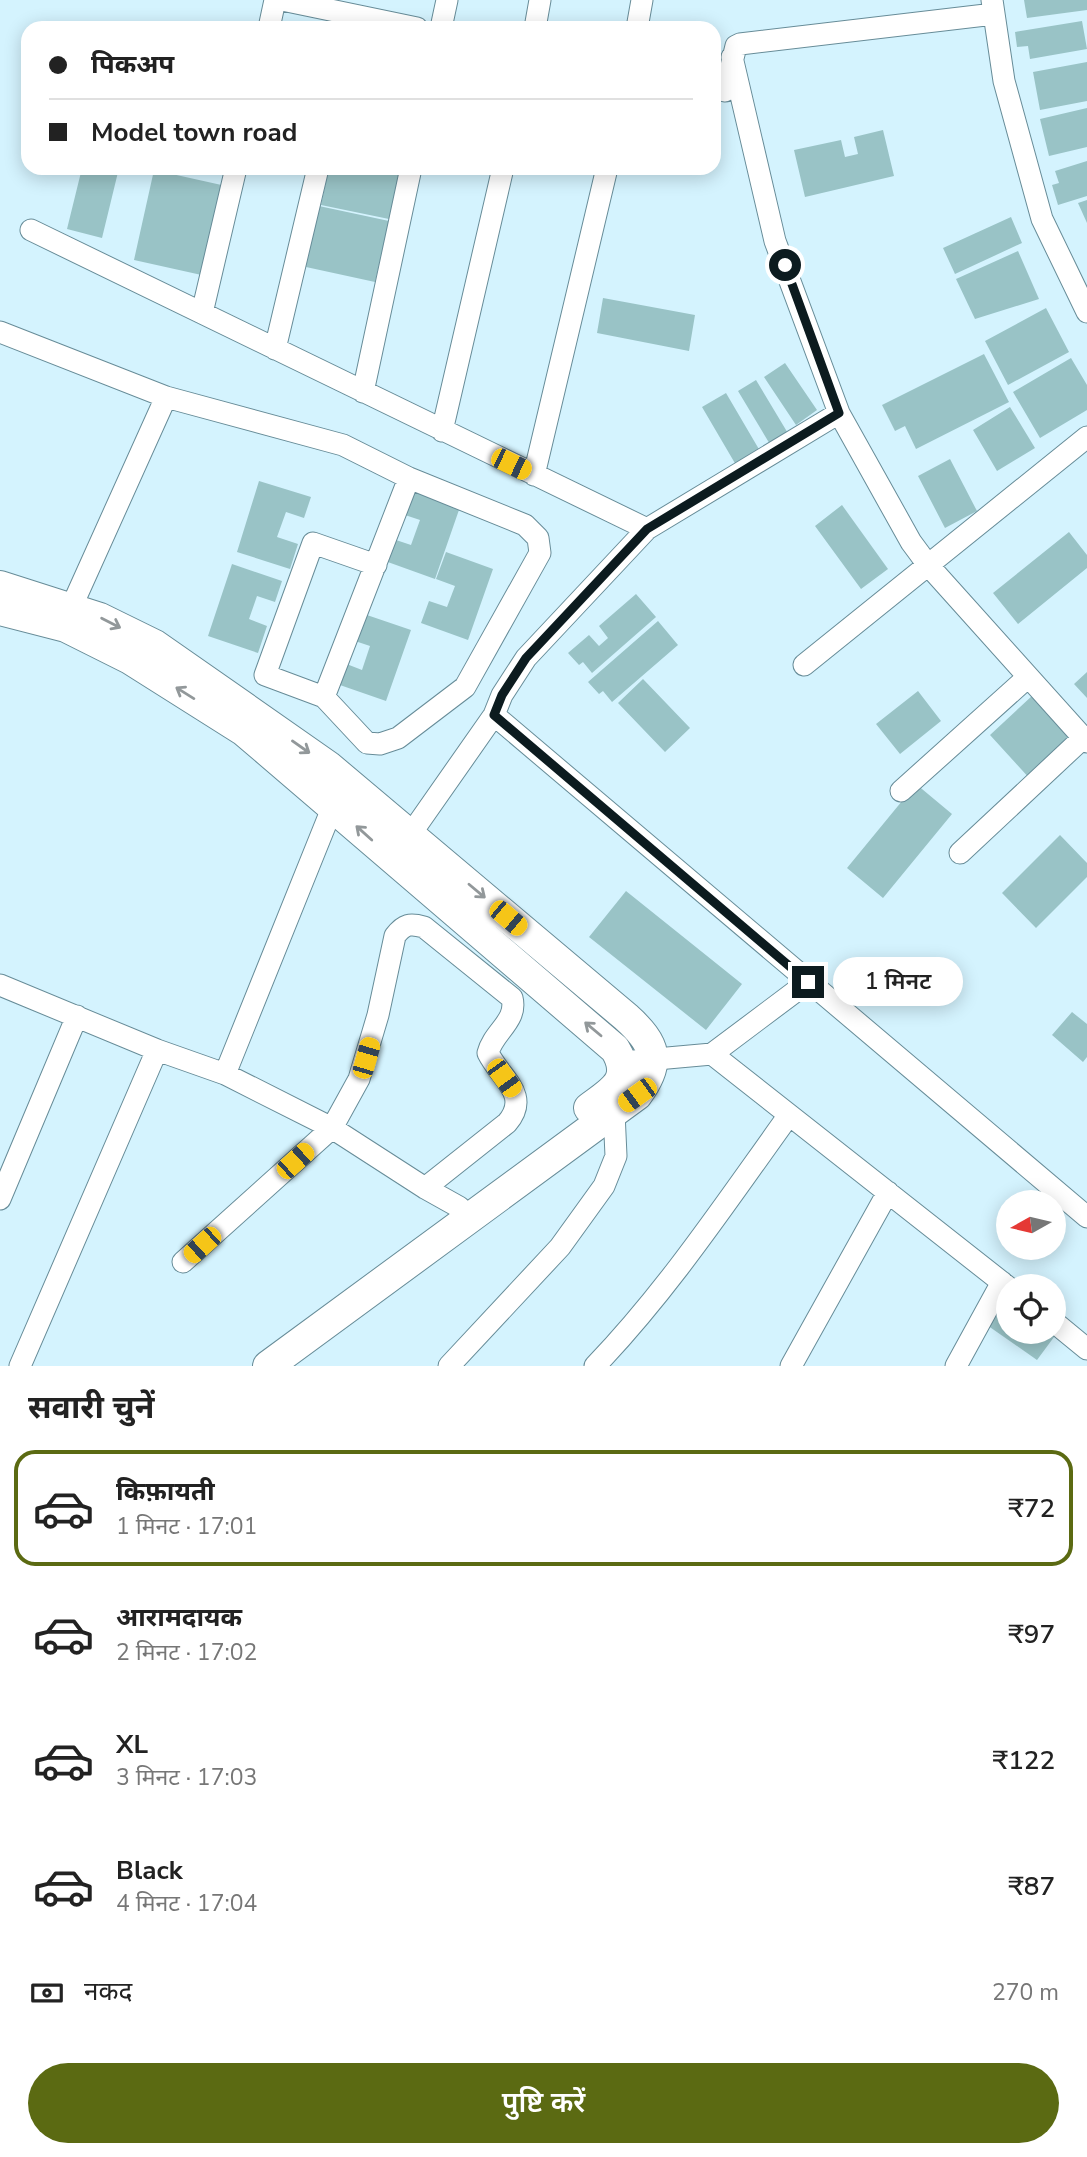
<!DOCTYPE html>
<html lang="hi">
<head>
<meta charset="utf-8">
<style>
  :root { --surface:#fff; --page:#f2f2f2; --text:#222; --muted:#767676; --line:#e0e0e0; --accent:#5b6a12 }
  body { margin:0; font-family:"Nunito Sans","Noto Sans Devanagari",sans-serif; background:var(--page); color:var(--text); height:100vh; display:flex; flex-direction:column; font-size:26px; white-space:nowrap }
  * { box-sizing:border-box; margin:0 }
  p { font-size:23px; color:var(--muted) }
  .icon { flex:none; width:38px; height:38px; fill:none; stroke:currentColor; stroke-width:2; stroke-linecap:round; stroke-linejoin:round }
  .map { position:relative; height:1366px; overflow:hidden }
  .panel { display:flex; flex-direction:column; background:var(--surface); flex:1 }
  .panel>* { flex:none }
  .hud { position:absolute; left:21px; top:21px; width:700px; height:154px; border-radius:21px; box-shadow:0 4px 18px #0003; display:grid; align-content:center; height:154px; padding:0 28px; background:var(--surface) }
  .needle { width:46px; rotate:262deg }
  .fabs { position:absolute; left:996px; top:1190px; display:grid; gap:14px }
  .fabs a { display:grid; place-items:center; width:70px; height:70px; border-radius:50%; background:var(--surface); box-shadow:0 4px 18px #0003; font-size:35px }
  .end { position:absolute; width:32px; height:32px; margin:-16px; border:9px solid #0c1b1f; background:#fff; box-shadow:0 0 0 4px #fff }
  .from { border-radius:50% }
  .bubble { position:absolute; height:49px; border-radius:24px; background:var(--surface); box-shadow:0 4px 18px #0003; font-size:23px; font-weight:600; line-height:49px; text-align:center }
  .car { position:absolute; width:21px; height:42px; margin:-21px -10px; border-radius:9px; box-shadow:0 0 5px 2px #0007; background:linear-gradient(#f5c518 24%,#345 0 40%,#f5c518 0 76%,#345 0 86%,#f5c518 0) }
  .hud b { display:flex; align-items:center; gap:24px; height:66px; font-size:26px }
  .hud b+b { border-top:2px solid var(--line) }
  .hud i { width:18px; height:18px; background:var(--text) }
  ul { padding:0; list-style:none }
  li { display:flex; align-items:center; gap:21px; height:116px; margin:0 14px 10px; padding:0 14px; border:4px solid transparent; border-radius:21px }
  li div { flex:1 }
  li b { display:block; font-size:26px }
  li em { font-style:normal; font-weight:600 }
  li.selected { border-color:var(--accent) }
  li>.icon { width:63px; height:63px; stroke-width:1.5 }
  h2 { padding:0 28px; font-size:32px; line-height:84px }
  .pay { display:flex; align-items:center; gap:18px; height:77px; padding:0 28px; font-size:26px }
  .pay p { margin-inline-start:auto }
  .primary-button { display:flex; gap:14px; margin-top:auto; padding:14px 28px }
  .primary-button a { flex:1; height:80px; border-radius:42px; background:var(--accent); color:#fff; font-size:28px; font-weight:600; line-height:80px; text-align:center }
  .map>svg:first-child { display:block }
  .building { fill:#99c3c6 }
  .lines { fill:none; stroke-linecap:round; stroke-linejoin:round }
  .street-casing { stroke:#678c98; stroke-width:23 }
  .secondary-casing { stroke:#678c98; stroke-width:32 }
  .street { stroke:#fff; stroke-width:21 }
  .secondary { stroke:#fff; stroke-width:30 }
  .oneway { stroke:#92989a }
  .route { stroke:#0c1b1f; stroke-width:9 }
</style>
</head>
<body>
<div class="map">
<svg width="1087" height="1366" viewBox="0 0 1087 1366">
  <rect width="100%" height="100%" fill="#d4f3fe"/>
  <path class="building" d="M 1024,0 L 1087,0 L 1087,10 L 1027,18 Z
    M 1082,21 L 1087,49 L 1030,59 L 1028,46 L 1017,47 L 1015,32 Z
    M 1087,62 L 1087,101 L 1040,110 L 1033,72 Z
    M 1087,108 L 1087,147 L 1049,156 L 1040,119 Z
    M 883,130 L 894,176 L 805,197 L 794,150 L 841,140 L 845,157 L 858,154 L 854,137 Z
    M 1087,161 L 1087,196 L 1058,205 L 1052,185 L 1059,183 L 1055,171 Z
    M 82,168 L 119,168 L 102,238 L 67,229 Z
    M 329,168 L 400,168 L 389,219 L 321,205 Z
    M 154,170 L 226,186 L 206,276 L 134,260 Z
    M 1087,200 L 1087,223 L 1078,203 Z
    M 319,206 L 389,221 L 375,282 L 306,267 Z
    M 1011,217 L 1022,243 L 955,274 L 943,248 Z
    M 1018,251 L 1039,299 L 975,319 L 956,279 Z
    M 603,298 L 695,315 L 689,351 L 597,333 Z
    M 1046,308 L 1069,352 L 1008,385 L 985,341 Z
    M 984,354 L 1009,402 L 916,449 L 905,426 L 895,431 L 882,405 Z
    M 1071,358 L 1087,385 L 1087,410 L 1040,438 L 1013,392 Z
    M 785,363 L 817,410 L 796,425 L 764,377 Z
    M 756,380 L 789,435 L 771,446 L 738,391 Z
    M 726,393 L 760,451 L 736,465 L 702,407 Z
    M 1010,407 L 1035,448 L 997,471 L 973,430 Z
    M 950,459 L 977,511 L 945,528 L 918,476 Z
    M 259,481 L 311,497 L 304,518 L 286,512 L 277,537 L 298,544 L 290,569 L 237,552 Z
    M 410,490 L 460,507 L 435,579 L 385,561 L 393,539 L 411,545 L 420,520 L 402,514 Z
    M 842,505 L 888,569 L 861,589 L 815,526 Z
    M 1069,532 L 1087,555 L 1087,568 L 1018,624 L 993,593 Z
    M 446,552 L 493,569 L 468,640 L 421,623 L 429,601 L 447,607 L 455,586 L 436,579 Z
    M 232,564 L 282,581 L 275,602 L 257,596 L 249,619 L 267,626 L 258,653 L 208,636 Z
    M 636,594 L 656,617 L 592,673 L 583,662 L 579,665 L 568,653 L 589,635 L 599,646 L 608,638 L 599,626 Z
    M 361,613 L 411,630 L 386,701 L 337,684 L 344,663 L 362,670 L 370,646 L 352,640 Z
    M 658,621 L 678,645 L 612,702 L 603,691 L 599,694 L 588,682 Z
    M 1087,672 L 1087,698 L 1074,684 Z
    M 643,679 L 690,728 L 665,752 L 618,703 Z
    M 918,691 L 941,721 L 900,754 L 876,724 Z
    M 1033,695 L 1074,741 L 1031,780 L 990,735 Z
    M 916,784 L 952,814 L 883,898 L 847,868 Z
    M 1060,835 L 1087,863 L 1087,877 L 1036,928 L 1002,893 Z
    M 626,891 L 742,984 L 706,1030 L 589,937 Z
    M 1072,1012 L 1087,1024 L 1087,1057 L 1083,1062 L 1052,1035 Z
    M 1004,1295 L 1008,1298 L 1008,1332 L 1057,1333 L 1037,1360 L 984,1323 Z"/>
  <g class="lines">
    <g class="street-casing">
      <path id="street" d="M 282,0 L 417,28
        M 992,0 L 1004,81 L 1042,219 L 1087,312
        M 269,28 L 275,0
        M 441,28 L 447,0
        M 535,28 L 540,0
        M 637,28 L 642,0
        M 732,57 L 775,241 L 839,413 L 911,542 L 928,565 L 1087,742
        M 714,89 L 725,91 L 736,46 L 740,44 L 994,14
        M 31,230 L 647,529
        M 202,313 L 236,168
        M 0,332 L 166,397 L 343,445 L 409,478 L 525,525 L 538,538 L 540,553 L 465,687 L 398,738 L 380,744 L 367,743 L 324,697 L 409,478
        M 275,349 L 318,168
        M 363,392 L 411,168
        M 442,431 L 503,168
        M 534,475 L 607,168
        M 71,608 L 166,397
        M 804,665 L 1087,437
        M 324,697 L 265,675 L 313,543 L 376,565
        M 494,715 L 1087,1217
        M 901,791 L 1028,677
        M 410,835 L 494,715 L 502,695 L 526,658 L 647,529 L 839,413
        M 960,853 L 1083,738
        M 0,985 L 157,1050 L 225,1074 L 332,1128 L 425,1188 L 459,1207 L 471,1218
        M 712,1054 L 1008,1287
        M 623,1062 L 712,1054 L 808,982
        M 225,1074 L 333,806
        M 0,1199 L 77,1016
        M 183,1262 L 332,1128 L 359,1079 L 378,1015 L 395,936 C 404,924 410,923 424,927 L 512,998 C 518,1021 493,1032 488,1053 C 501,1079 531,1095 507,1123 L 425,1188
        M 1054,1322 L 1087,1349
        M 20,1366 L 157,1050
        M 449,1366 L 560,1247 L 604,1186 L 616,1156 L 614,1112
        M 595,1366 C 668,1290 727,1201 789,1115
        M 791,1366 L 888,1192
        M 956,1366 L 1002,1282"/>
    </g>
    <g class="secondary-casing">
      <path id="secondary" d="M 0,586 L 100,618 L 155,645 L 328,766 L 626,1017 C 656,1044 662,1062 637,1095 L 268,1366
        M 0,610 L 66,627 L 130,659 L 244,731 L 615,1049 C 634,1080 612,1091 589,1108"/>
    </g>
    <use href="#street" class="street"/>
    <use href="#secondary" class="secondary"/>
  </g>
  <defs><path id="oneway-shaft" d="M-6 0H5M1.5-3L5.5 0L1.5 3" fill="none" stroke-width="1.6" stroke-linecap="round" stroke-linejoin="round" transform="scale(1.75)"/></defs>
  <g class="oneway">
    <use href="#oneway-shaft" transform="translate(111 623) rotate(27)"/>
    <use href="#oneway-shaft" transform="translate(185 693) rotate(-148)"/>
    <use href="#oneway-shaft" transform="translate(301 747) rotate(35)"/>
    <use href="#oneway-shaft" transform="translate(364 833) rotate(-138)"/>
    <use href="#oneway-shaft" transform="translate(477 891) rotate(40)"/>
    <use href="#oneway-shaft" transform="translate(593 1029) rotate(-140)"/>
  </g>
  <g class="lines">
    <path class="route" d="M 785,265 L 839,413 L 647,529 L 526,658 L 502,695 L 494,715 L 808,982"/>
  </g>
</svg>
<div class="fabs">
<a><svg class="needle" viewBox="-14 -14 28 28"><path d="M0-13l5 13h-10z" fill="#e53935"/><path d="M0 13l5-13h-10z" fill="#767676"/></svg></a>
<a><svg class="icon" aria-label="locate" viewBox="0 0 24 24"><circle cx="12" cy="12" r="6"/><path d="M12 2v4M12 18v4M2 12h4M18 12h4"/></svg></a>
</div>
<i class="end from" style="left:785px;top:265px"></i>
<i class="end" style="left:808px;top:982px"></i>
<div class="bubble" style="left:833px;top:957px;width:130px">1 मिनट</div>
<i class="car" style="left:511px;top:464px;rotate:116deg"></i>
<i class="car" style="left:508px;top:918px;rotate:130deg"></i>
<i class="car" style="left:366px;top:1058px;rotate:16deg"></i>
<i class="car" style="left:504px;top:1078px;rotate:144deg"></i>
<i class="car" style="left:637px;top:1095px;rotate:234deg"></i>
<i class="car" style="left:295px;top:1161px;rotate:48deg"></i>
<i class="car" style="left:202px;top:1245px;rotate:228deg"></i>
<div class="hud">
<b><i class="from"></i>पिकअप</b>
<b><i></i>Model town road</b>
</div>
</div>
<section class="panel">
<h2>सवारी चुनें</h2>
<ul>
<li class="selected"><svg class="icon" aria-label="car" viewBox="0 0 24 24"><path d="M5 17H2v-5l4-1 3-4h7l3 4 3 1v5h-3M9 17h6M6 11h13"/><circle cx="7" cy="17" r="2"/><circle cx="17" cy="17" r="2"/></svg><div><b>किफ़ायती</b><p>1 मिनट · 17:01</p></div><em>₹72</em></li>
<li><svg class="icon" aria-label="car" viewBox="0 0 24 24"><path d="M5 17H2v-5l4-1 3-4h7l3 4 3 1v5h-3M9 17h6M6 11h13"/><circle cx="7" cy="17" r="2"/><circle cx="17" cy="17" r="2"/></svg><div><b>आरामदायक</b><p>2 मिनट · 17:02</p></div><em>₹97</em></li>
<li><svg class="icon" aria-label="car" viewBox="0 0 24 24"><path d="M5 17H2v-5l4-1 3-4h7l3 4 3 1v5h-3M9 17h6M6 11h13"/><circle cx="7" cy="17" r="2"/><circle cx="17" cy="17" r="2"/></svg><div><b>XL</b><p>3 मिनट · 17:03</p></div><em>₹122</em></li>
<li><svg class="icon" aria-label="car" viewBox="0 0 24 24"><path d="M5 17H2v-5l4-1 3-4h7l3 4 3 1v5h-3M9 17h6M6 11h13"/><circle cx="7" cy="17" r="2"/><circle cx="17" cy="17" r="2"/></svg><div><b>Black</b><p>4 मिनट · 17:04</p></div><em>₹87</em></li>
</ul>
<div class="pay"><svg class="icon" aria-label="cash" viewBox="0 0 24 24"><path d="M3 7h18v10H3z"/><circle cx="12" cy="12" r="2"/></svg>नकद<p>270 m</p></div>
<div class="primary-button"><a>पुष्टि करें</a></div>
</section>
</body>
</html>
